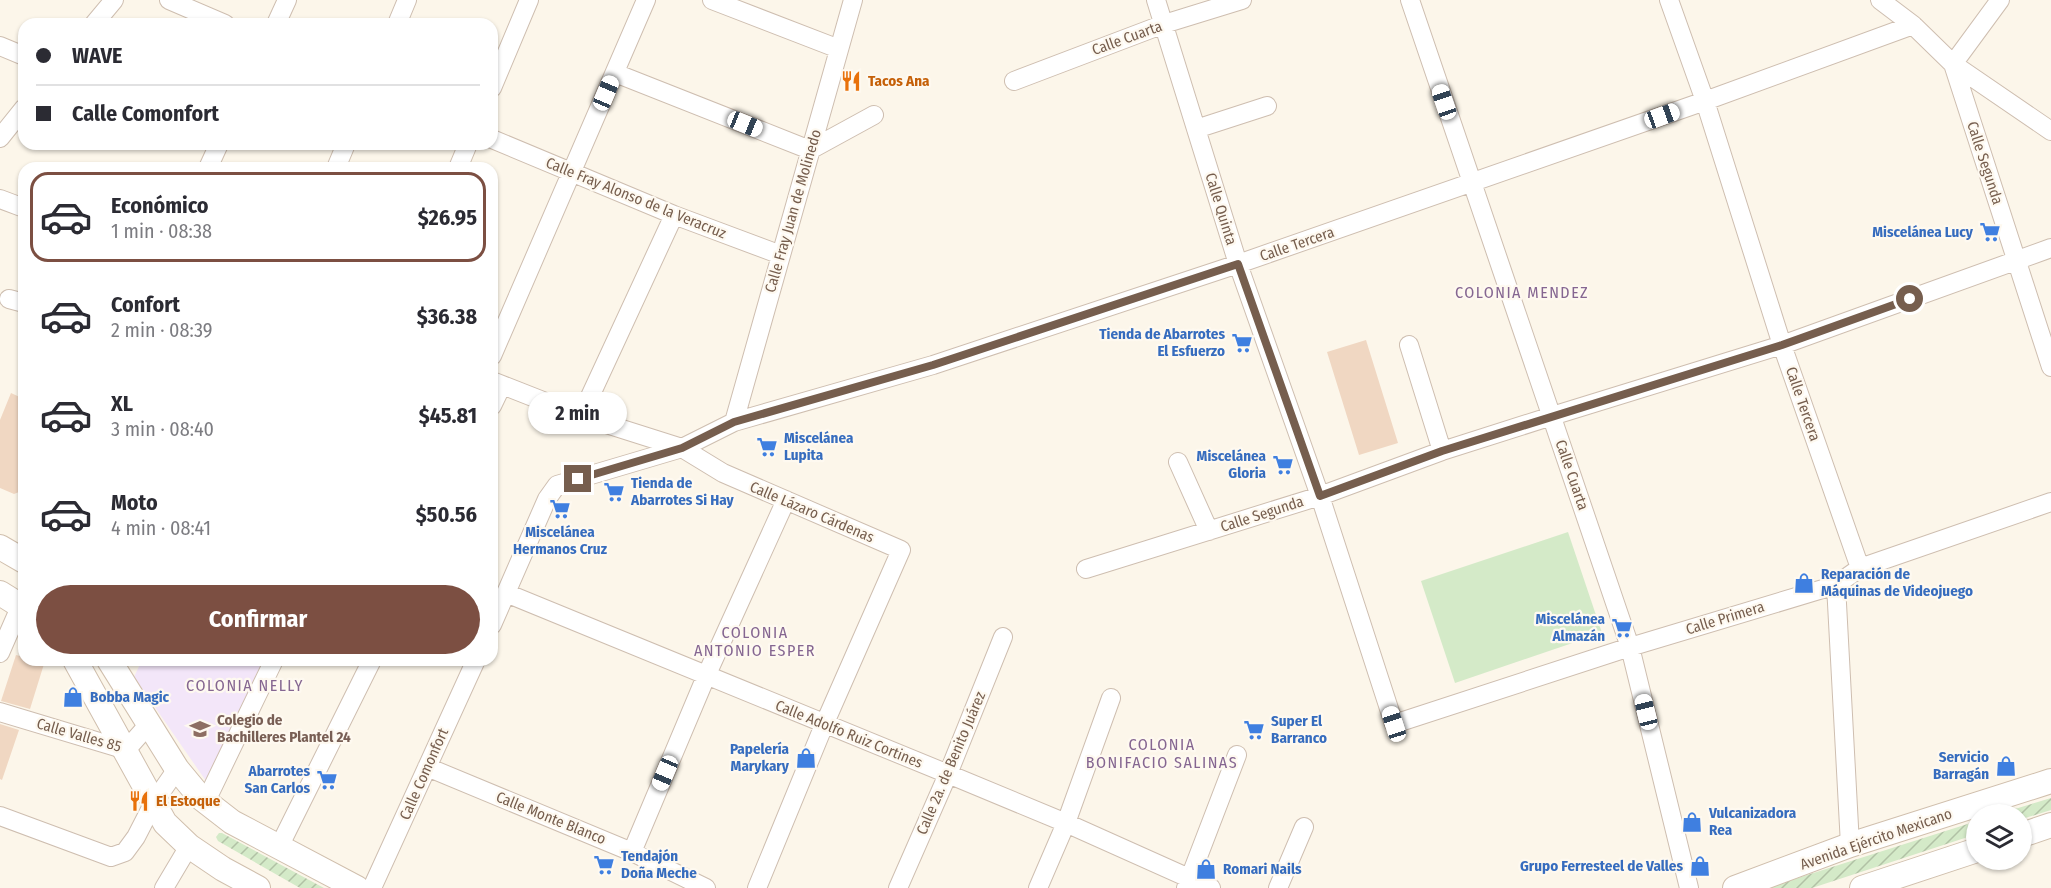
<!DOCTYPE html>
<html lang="es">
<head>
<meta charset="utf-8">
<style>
  :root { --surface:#fff; --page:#f7f7f7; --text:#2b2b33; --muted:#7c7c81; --line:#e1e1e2; --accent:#7c4f42 }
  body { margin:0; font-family:"Fira Sans Condensed",sans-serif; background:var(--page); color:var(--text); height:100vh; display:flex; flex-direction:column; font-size:22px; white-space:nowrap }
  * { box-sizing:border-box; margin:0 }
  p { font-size:20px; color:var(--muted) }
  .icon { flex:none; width:33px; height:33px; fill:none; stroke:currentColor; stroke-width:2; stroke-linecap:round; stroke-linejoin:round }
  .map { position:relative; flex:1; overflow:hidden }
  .side { position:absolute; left:18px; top:162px; width:480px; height:504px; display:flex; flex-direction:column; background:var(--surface); border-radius:18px; box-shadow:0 2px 4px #0004 }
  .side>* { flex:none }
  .guide { position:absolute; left:18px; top:18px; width:480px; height:132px; border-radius:18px; box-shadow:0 2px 4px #0004; display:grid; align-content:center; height:132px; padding:0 18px; background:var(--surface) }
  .tools { position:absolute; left:1966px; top:804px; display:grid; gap:12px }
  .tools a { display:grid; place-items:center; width:66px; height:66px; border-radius:50%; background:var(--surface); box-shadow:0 2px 4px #0004; font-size:30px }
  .end { position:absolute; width:27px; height:27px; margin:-14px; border:8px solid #765e4e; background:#fff; box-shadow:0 0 0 3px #fff }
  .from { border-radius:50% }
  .bubble { position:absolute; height:42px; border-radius:21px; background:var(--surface); box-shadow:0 2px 4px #0004; font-size:20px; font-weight:700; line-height:42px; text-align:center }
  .car { position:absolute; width:18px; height:36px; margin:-18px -9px; border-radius:8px; box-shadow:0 0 4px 2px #0007; background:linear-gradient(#fff 24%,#345 0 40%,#fff 0 76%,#345 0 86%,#fff 0) }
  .guide b { display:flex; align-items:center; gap:21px; height:57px; font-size:22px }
  .guide b+b { border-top:2px solid var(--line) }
  .guide i { width:15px; height:15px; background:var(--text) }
  ul { padding:10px 0 0; list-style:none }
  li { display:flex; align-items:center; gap:18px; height:90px; margin:0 12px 9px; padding:0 6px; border:3px solid transparent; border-radius:18px }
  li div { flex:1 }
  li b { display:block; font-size:22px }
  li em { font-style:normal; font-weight:700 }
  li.active { border-color:var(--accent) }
  li>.icon { width:54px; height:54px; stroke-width:1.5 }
  .button { display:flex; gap:12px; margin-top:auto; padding:12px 18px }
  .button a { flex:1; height:69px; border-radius:36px; background:var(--accent); color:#fff; font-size:24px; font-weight:700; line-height:69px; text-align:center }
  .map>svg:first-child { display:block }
  .education { fill:#f3e6f9 }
  .garden { fill:url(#garden-furrows) }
  .pitch { fill:#d4eac8 }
  .building { fill:#f0d7c2 }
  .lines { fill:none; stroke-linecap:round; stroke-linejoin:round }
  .minor-casing { stroke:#cebeb0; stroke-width:20 }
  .secondary-casing { stroke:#d0bfad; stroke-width:26 }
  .minor { stroke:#fff; stroke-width:18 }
  .secondary { stroke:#fff; stroke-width:24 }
  .route { stroke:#765e4e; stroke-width:8 }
  .labels { text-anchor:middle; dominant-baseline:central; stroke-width:4.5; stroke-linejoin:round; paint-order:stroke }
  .street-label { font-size:15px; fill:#765e4e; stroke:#fef9f0 }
  .food-label { font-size:15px; font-weight:bold; fill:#c56008; stroke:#fef9f0; text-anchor:start }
  .shop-label { font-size:15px; font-weight:bold; fill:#366cbe; stroke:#fef9f0; text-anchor:end }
  .education-label { font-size:15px; font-weight:bold; fill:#785e54; stroke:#fef9f0; text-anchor:start }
  .neighbourhood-label { font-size:16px; letter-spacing:1.5px; fill:#856691; stroke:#fef9f0 }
</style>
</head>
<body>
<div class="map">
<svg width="2051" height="888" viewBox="0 0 2051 888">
  <defs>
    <pattern id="garden-furrows" width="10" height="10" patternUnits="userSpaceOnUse" patternTransform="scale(1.5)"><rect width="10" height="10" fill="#d4eac8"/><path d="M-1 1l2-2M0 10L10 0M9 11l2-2" fill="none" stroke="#b1c1a5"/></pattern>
  </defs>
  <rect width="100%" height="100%" fill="#fcf6ea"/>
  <path class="education" d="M 142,660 L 263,660 L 206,781 L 134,677 Z"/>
  <path class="garden" d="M 2051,798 L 2051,810 L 2022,819 L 2022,814 L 1998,814 Z
    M 1977,821 L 1977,834 L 1812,888 L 1766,888 Z
    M 219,833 L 222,833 L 324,888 L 300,888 L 218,841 L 216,837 Z"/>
  <path class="pitch" d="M 1568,532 L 1602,633 L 1455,683 L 1421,581 Z"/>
  <path class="building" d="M 1366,340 L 1398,443 L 1359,455 L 1327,352 Z
    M 11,393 L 24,399 L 24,490 L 14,494 L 0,488 L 0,420 Z
    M 16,655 L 24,657 L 24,660 L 33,660 L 44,664 L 30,709 L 1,701 Z
    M 0,724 L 19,730 L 2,780 L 0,779 Z"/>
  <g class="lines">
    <g class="minor-casing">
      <path id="minor" d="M 169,0 L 225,24
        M 712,0 L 839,49
        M 1156,0 L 1238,264 L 1320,496 L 1394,724 L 1630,647 L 1836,585 L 1860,568 L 2051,502
        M 1410,0 L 1630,647 L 1689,888
        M 1669,0 L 1705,101 L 1782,345 L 1860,568
        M 1880,0 L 1913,25 L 1953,64 L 2051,131
        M 94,24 L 114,0
        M 276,24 L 287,0
        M 397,24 L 407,0
        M 0,46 L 24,56
        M 1953,64 L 2051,367
        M 1953,64 L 2000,0
        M 615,73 L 810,150 L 874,115
        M 1014,81 L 1164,24 L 1242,0
        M 492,88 L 529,0
        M 1196,129 L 1267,106
        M 0,138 L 24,108
        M 492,139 L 674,215 L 781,255
        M 208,168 L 219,144
        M 336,168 L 346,144
        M 458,168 L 468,144
        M 0,199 L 24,208
        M 9,299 L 24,303
        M 1409,345 L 1442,451
        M 492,356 L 646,0
        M 492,381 L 581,416 L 682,448 L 723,473 L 901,550 L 824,725 L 757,888
        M 492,406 L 502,385
        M 581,416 L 674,215
        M 734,422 L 853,0
        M 1178,462 L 1209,531
        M 1086,569 L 1320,496 L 1442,451 L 1552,416 L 1782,345 L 2051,248
        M 1836,585 L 1850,845
        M 506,593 L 948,774 L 1066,823 L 1211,888
        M 492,625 L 547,499 L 557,485 L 682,448 L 734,422 L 933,365 L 1238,264 L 1705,101 L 1913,25
        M 0,653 L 24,598
        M 0,712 L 126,750 L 149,724
        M 427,767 L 632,852 L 706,888
        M 206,801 L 274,660
        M 0,816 L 111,857 L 125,852 L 136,837 L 154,802 L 177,769
        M 279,847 L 372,660
        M 632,852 L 707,674 L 786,500
        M 164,888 L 189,846
        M 372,888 L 476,660
        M 898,888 L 948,774 L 1003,637
        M 1038,888 L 1066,823 L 1111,698
        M 1186,888 L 1237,755
        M 1278,888 L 1304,827"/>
    </g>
    <g class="secondary-casing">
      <path id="secondary" d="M 0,547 L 24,561
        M 0,593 L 24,608
        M 75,660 L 165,823 L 189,846 L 223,869 L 258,888
        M 109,660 L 177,769 L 201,798 L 232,822 L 357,888
        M 2022,835 L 2051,825
        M 1735,888 L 1850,845 L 2051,781
        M 1862,888 L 1977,850"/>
    </g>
    <use href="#minor" class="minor"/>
    <use href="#secondary" class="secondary"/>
  </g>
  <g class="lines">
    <path class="route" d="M 578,479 L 682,448 L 734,422 L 933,365 L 1238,264 L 1320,496 L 1442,451 L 1782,345 L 1910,299"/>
  </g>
  <defs>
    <g id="restaurant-bare" transform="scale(1.62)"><path d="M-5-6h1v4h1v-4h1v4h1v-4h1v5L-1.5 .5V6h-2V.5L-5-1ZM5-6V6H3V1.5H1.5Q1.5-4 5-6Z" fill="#e8710a" stroke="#fef9f0" stroke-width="2.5" paint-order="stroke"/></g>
    <g id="supermarket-bare" transform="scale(1.62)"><path d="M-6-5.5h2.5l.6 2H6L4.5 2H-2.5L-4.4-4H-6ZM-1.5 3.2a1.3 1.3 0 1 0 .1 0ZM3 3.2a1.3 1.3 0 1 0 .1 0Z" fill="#3f7fe0" stroke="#fef9f0" stroke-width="2.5" paint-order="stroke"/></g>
    <g id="shop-bare" transform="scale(1.62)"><path d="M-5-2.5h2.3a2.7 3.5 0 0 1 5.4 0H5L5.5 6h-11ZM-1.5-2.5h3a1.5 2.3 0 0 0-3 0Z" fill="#3f7fe0" stroke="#fef9f0" stroke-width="2.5" paint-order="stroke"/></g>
    <g id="school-bare" transform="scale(1.62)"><path d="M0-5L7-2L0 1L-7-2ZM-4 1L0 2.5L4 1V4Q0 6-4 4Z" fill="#8d6e63" stroke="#fef9f0" stroke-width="2.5" paint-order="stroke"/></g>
  </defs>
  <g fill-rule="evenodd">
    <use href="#restaurant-bare" x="851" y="81"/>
    <use href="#supermarket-bare" x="1990" y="232"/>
    <use href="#supermarket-bare" x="1242" y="343"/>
    <use href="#supermarket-bare" x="767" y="447"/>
    <use href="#supermarket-bare" x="1283" y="465"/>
    <use href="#supermarket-bare" x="614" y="492"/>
    <use href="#supermarket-bare" x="560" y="509"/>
    <use href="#shop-bare" x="1804" y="583"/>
    <use href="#supermarket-bare" x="1622" y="628"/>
    <use href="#shop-bare" x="73" y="697"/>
    <use href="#school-bare" x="200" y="729"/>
    <use href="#supermarket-bare" x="1254" y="730"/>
    <use href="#shop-bare" x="806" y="758"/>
    <use href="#shop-bare" x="2006" y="766"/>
    <use href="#supermarket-bare" x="327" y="780"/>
    <use href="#restaurant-bare" x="139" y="801"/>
    <use href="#shop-bare" x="1692" y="822"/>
    <use href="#supermarket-bare" x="604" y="865"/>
    <use href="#shop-bare" x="1700" y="866"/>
    <use href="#shop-bare" x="1206" y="869"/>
  </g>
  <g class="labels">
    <g class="street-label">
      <text transform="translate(1127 38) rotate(-20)">Calle Cuarta</text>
      <text transform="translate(1985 163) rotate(72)">Calle Segunda</text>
      <text transform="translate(636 198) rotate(22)">Calle Fray Alonso de la Veracruz</text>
      <text transform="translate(1221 209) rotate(73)">Calle Quinta</text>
      <text transform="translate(793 211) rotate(-74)">Calle Fray Juan de Molinedo</text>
      <text transform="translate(1297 244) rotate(-19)">Calle Tercera</text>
      <text transform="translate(1803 404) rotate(71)">Calle Tercera</text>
      <text transform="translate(1572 475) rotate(71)">Calle Cuarta</text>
      <text transform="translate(812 512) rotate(23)">Calle Lázaro Cárdenas</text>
      <text transform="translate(1262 514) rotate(-18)">Calle Segunda</text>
      <text transform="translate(1725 618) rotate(-17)">Calle Primera</text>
      <text transform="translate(849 734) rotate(22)">Calle Adolfo Ruiz Cortines</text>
      <text transform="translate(79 735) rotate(16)">Calle Valles 85</text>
      <text transform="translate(951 763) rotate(-67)">Calle 2a. de Benito Juárez</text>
      <text transform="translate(424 774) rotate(-66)">Calle Comonfort</text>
      <text transform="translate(551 818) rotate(22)">Calle Monte Blanco</text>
      <text transform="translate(1876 839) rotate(-19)">Avenida Ejército Mexicano</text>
    </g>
    <g class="food-label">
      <text x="868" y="81">Tacos Ana</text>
      <text x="156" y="801">El Estoque</text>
    </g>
    <g class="shop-label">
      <text x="1973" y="232">Miscelánea Lucy</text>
      <text x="1225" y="334">Tienda de Abarrotes<tspan x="1225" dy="17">El Esfuerzo</tspan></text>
      <text x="784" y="438" text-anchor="start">Miscelánea<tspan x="784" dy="17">Lupita</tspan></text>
      <text x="1266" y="456">Miscelánea<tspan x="1266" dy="17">Gloria</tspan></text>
      <text x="631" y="483" text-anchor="start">Tienda de<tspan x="631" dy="17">Abarrotes Si Hay</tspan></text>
      <text x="560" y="532" text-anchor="middle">Miscelánea<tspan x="560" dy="17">Hermanos Cruz</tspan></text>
      <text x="1821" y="574" text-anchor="start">Reparación de<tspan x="1821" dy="17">Máquinas de Videojuego</tspan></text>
      <text x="1605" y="619">Miscelánea<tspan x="1605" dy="17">Almazán</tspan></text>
      <text x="90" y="697" text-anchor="start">Bobba Magic</text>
      <text x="1271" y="721" text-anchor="start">Super El<tspan x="1271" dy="17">Barranco</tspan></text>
      <text x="789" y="749">Papelería<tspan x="789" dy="17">Marykary</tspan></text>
      <text x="1989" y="757">Servicio<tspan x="1989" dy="17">Barragán</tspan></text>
      <text x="310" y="771">Abarrotes<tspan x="310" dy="17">San Carlos</tspan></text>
      <text x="1709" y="813" text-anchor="start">Vulcanizadora<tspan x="1709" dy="17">Rea</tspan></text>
      <text x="621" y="856" text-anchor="start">Tendajón<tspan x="621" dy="17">Doña Meche</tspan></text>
      <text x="1683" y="866">Grupo Ferresteel de Valles</text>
      <text x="1223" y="869" text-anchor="start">Romari Nails</text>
    </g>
    <g class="education-label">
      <text x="217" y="720">Colegio de<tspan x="217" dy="17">Bachilleres Plantel 24</tspan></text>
    </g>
    <g class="neighbourhood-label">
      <text x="1522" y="292">COLONIA MENDEZ</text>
      <text x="755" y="632">COLONIA<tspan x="755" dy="18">ANTONIO ESPER</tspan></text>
      <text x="245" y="685">COLONIA NELLY</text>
      <text x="1162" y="744">COLONIA<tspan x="1162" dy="18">BONIFACIO SALINAS</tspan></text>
    </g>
  </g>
</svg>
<div class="tools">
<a><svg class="icon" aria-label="layers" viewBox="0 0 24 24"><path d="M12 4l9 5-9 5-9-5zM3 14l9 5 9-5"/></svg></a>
</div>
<i class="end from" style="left:1910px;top:299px"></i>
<i class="end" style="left:578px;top:479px"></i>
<div class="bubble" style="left:528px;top:392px;width:99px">2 min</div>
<i class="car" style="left:606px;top:93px;rotate:23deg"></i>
<i class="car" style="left:1444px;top:102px;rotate:341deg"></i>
<i class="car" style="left:1662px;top:116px;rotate:70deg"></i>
<i class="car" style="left:745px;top:124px;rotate:112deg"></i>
<i class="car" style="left:1646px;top:712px;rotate:346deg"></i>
<i class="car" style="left:1394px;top:724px;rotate:342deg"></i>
<i class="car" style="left:665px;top:773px;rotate:203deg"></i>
<div class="guide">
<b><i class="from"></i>WAVE</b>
<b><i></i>Calle Comonfort</b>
</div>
<section class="side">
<ul>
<li class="active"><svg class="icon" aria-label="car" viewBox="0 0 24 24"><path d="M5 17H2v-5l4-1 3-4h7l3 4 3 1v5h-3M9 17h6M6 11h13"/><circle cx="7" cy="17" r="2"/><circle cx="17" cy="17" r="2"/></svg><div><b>Económico</b><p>1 min · 08:38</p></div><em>$26.95</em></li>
<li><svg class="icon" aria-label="car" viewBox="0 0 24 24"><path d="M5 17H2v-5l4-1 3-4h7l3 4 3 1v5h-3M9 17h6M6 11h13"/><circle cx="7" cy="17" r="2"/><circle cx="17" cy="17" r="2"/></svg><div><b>Confort</b><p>2 min · 08:39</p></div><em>$36.38</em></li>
<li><svg class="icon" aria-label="car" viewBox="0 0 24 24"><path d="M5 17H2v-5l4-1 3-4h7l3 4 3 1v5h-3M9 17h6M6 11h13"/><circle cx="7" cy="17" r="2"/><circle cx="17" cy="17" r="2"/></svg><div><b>XL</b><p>3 min · 08:40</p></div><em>$45.81</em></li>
<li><svg class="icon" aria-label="car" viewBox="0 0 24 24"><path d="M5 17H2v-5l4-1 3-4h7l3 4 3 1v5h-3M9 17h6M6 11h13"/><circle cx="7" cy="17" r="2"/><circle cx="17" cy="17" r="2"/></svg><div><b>Moto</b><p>4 min · 08:41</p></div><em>$50.56</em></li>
</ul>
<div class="button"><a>Confirmar</a></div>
</section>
</div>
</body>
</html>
